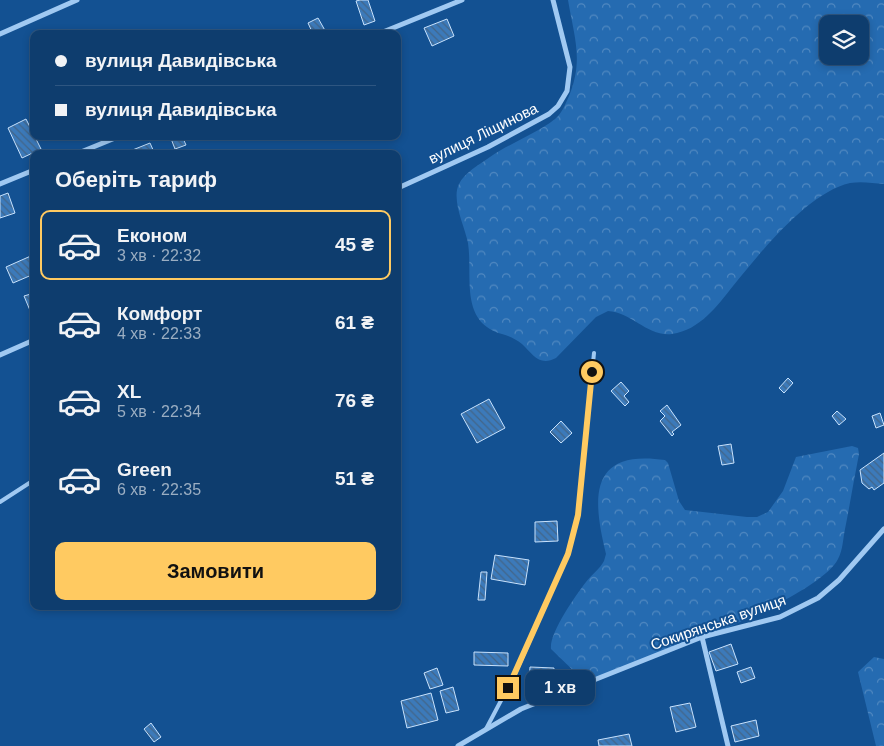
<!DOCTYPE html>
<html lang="uk">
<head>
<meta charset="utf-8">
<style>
  :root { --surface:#0e3d6e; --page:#174473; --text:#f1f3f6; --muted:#9baec2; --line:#2e5681; --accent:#ffca61 }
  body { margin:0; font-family:Helvetica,sans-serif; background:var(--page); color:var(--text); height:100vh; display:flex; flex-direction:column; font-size:19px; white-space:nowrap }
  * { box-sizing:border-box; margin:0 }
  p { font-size:16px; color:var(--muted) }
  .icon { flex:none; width:28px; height:28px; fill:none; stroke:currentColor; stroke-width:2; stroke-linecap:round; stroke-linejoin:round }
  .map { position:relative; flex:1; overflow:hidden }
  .side { position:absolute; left:30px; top:150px; width:371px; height:460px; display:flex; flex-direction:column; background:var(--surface); border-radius:10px; box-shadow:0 2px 8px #0003,0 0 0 1px var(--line) }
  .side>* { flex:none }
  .banner { position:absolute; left:30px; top:30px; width:371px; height:110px; border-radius:10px; box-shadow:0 2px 8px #0003,0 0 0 1px var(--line); display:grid; align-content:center; height:110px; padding:0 25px; background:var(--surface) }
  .buttons { position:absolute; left:819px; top:15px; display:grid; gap:10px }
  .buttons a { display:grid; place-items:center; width:50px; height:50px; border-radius:10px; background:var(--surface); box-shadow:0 2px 8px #0003,0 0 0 1px var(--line); font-size:25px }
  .end { position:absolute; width:22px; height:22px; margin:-11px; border:6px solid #ffca61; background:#111; box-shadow:0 0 0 2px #111 }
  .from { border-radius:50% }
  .bubble { position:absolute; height:35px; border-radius:10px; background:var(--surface); box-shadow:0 2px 8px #0003,0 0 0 1px var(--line); font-size:16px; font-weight:600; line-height:35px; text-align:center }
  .banner b { display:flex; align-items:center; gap:18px; height:48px; font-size:19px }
  .banner b+b { border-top:1px solid var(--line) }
  .banner i { width:12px; height:12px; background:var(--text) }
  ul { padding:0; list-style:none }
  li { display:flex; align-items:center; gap:15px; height:70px; margin:0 10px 8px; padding:0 15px; border:2px solid transparent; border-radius:10px }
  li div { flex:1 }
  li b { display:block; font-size:19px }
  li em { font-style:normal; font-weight:600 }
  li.current { border-color:var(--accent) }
  li>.icon { width:45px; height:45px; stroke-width:1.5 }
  h2 { padding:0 25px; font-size:22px; line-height:60px }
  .button { display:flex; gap:10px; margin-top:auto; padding:10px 25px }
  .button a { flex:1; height:58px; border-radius:10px; background:var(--accent); color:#111; font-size:20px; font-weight:600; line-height:58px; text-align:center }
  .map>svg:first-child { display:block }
  .forest { fill:url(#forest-crowns); fill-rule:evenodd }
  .building { fill:url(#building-back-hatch); stroke:#c8e2fd }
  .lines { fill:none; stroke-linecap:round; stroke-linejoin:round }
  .lane { stroke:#a0c9f2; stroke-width:4 }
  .street { stroke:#a0c9f2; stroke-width:5 }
  .route { stroke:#ffca61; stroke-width:6 }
  .labels { text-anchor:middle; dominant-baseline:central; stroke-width:4; stroke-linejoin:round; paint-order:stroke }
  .street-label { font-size:15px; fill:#fff; stroke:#135192 }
</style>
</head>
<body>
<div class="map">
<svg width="884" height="746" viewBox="0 0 884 746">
  <defs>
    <pattern id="forest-crowns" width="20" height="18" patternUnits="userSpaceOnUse" patternTransform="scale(1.25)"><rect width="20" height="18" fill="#256bb1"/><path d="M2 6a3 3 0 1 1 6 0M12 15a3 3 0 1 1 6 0" fill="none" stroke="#5189c1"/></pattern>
    <pattern id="building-back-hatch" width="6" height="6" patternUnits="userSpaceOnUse" patternTransform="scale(1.25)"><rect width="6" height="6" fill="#3c7aba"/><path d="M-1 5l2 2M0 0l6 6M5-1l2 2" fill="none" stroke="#436588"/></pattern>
  </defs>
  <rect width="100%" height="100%" fill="#135192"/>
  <path class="forest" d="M 568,0 L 884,0 L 884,184 C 873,183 861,181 850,183 C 807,193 760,253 733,286 C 717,306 700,330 672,334 C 648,337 631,312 608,311 L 596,317 L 556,358 C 539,367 533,354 522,344 C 516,339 509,336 502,334 C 459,322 473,276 468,243 C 465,227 451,200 459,184 C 464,173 480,164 490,157 C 510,143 536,134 555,119 C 562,113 565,105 569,96 C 584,60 574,36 568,0 ZM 828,24 L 860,24 L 860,56 L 828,56 Z
    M 852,446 L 858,448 L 859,454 C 854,479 850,504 845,529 C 843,538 843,550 838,559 C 818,599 643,663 595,678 L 579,676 L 551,649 C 549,633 576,595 586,582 C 592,574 600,569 604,561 L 606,554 C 592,497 589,449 665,460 L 668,463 L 679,501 L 685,510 L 747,517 L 757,517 L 768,512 L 783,491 L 796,457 Z
    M 874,657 L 884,659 L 884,746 L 876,746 L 858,672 Z"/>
  <path class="building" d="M 360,0 L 368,0 L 375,21 L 364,25 L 356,1 Z
    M 318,18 L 327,34 L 313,34 L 308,23 Z
    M 447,19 L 454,36 L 432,46 L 424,28 Z
    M 26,119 L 41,149 L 22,158 L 8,128 Z
    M 170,136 L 182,136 L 186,145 L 175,149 Z
    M 150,143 L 154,152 L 131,154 L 130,151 Z
    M 8,193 L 15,213 L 0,218 L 0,196 Z
    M 33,255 L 34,274 L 13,283 L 6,267 Z
    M 34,293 L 34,320 L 24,296 Z
    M 788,378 L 793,383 L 784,393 L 779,388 Z
    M 621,382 L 629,391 L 624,396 L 629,402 L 625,406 L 611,391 Z
    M 489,399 L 505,428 L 477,443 L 461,414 Z
    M 667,405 L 681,425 L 672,432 L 674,434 L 672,436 L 660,421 L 665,416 L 660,411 Z
    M 837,411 L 846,419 L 839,425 L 832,416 Z
    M 880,413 L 884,425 L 876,428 L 872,416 Z
    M 561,421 L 572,433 L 561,443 L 550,432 Z
    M 731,444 L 734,463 L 722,465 L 718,446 Z
    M 884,453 L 884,483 L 874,490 L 872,487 L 869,489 L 862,483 L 860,470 Z
    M 557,521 L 558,541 L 535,542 L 535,522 Z
    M 495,555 L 529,560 L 525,585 L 491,579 Z
    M 481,572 L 487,572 L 485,600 L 478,600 Z
    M 731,644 L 738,664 L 716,671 L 709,652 Z
    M 474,652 L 508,653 L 508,666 L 474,665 Z
    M 530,667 L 554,668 L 553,684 L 529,681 Z
    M 751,667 L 755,678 L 741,683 L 737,672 Z
    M 437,668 L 443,685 L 430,689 L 424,673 Z
    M 453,687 L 459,710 L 446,713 L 440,691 Z
    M 431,693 L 438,720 L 407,728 L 401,701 Z
    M 690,703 L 696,727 L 676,732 L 670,707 Z
    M 756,720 L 759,736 L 735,742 L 731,726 Z
    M 151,723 L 161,737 L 154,742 L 144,729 Z
    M 629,734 L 632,746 L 599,746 L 598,740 Z"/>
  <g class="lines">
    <path class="lane" d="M 0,502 L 34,480
      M 486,729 L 515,674 L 568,554 L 578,515 L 594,353"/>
    <path class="street" d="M 0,34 L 77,0
      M 378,34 L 462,0
      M 76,154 L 120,136
      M 0,184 L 34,170
      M 398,188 L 488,147 L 549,114 L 558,106 L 567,91 L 570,67 L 553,0
      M 0,355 L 34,340
      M 702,637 L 728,746
      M 458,746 L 521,709 L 702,637 L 780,617 L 818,598 L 839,580 L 884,529"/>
  </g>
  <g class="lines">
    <path class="route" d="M 508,688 L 568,554 L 578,515 L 592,372"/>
  </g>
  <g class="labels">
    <g class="street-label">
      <text transform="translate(483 133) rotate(-26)">вулиця Ліщинова</text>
      <text transform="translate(718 622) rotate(-19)">Сокирянська вулиця</text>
    </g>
  </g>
</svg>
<div class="buttons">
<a><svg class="icon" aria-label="layers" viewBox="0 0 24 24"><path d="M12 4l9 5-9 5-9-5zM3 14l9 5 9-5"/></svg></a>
</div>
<i class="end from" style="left:592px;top:372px"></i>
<i class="end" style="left:508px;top:688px"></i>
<div class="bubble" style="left:525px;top:670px;width:70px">1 хв</div>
<div class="banner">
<b><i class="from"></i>вулиця Давидівська</b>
<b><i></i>вулиця Давидівська</b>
</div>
<section class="side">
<h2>Оберіть тариф</h2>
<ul>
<li class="current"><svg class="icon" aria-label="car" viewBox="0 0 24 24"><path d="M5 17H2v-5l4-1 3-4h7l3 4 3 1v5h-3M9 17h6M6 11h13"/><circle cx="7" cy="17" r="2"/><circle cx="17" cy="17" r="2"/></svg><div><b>Економ</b><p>3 хв · 22:32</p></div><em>45 ₴</em></li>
<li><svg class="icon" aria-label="car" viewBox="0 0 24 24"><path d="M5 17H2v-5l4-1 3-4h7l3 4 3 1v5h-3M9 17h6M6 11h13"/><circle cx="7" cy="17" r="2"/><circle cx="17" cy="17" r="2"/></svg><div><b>Комфорт</b><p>4 хв · 22:33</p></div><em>61 ₴</em></li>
<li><svg class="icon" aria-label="car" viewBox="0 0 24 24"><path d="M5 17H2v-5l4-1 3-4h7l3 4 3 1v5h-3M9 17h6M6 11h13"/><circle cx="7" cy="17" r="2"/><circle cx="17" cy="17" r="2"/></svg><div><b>XL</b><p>5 хв · 22:34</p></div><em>76 ₴</em></li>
<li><svg class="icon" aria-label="car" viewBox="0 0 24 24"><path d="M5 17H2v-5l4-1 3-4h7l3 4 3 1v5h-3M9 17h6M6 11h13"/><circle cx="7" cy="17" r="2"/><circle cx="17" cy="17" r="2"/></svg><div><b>Green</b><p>6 хв · 22:35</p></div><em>51 ₴</em></li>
</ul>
<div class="button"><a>Замовити</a></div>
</section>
</div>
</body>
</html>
